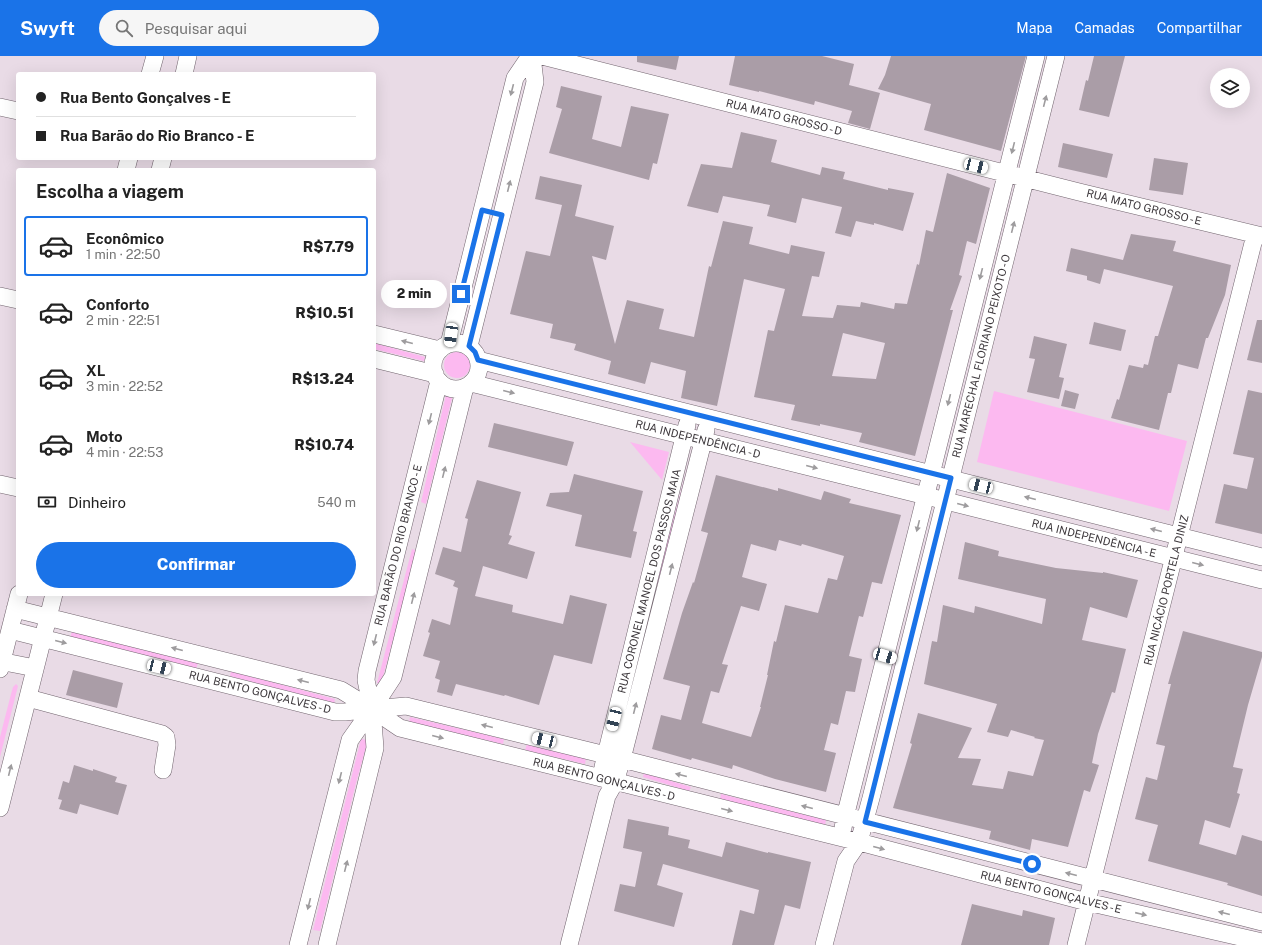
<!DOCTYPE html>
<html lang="pt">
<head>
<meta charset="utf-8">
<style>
  :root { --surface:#fff; --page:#f6f6f6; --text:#222; --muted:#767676; --line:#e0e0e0; --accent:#1a73e8 }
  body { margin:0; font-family:"Public Sans",sans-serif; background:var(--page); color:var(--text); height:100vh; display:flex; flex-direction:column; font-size:15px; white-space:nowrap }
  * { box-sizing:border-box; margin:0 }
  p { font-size:13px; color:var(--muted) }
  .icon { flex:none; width:22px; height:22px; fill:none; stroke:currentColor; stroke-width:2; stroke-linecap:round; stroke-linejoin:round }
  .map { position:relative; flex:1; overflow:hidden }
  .side { position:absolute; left:16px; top:112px; width:360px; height:428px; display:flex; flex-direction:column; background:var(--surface); border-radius:4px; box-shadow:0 4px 16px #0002 }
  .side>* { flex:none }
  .guide { position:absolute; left:16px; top:16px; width:360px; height:88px; border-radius:4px; box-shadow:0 4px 16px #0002; display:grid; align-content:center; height:88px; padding:0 20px; background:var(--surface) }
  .fabs { position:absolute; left:1210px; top:12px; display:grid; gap:8px }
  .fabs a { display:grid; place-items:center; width:40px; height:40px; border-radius:50%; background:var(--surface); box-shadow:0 4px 16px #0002; font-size:20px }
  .end { position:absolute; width:18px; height:18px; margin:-9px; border:5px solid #1a73e8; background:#fff; box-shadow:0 0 0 2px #fff }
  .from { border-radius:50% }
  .bubble { position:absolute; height:28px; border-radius:14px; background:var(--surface); box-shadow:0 4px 16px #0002; font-size:13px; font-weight:800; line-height:28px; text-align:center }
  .car { position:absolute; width:12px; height:24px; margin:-12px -6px; border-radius:5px; box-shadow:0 0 3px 1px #0007; background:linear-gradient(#fff 24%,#345 0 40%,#fff 0 76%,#345 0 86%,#fff 0) }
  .guide b { display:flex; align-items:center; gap:14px; height:38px; font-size:15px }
  .guide b+b { border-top:1px solid var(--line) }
  .guide i { width:10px; height:10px; background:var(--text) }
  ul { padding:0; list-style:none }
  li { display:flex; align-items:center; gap:12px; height:60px; margin:0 8px 6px; padding:0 12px; border:2px solid transparent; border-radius:4px }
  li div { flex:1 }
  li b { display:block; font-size:15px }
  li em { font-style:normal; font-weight:800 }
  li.on { border-color:var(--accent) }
  li>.icon { width:36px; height:36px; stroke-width:1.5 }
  h2 { padding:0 20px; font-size:18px; line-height:48px }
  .pay { display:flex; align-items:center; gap:10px; height:44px; padding:0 20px; font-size:15px }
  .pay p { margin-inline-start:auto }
  .primary-button { display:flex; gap:8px; margin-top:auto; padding:8px 20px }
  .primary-button a { flex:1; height:46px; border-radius:24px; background:var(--accent); color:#fff; font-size:16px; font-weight:800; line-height:46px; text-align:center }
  header { display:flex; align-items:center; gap:24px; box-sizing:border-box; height:56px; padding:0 20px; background:var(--accent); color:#fff }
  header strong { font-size:19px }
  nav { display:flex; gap:22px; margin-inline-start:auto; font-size:14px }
  .search { width:280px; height:36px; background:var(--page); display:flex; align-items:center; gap:10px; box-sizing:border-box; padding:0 14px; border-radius:22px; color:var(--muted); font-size:15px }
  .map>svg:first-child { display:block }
  .green { fill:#fcb9f0 }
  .building { fill:#aa9da7; fill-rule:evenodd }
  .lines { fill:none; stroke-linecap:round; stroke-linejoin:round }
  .minor-casing { stroke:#72656f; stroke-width:18 }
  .minor { stroke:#fff; stroke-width:17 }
  .oneway { fill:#9e9c9e }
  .route { stroke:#1a73e8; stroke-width:5 }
  .labels { text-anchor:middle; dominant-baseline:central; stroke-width:3; stroke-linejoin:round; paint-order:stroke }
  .street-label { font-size:11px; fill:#3e393d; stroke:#fff }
</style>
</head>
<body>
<header>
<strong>Swyft</strong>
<div class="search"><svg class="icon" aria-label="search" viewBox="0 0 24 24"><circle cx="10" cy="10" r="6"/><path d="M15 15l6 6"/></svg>Pesquisar aqui</div>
<nav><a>Mapa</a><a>Camadas</a><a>Compartilhar</a></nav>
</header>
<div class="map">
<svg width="1262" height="889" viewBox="0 0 1262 889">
  <rect width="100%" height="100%" fill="#e9dbe6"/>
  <path class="green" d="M 374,287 L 425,301 L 424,305 L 374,293 Z
    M444 309a13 13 0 1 1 26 0a13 13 0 1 1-26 0Z
    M 994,335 L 1187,385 L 1169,455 L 977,406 Z
    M 446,339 L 452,342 L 426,448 L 421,446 Z
    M 630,386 L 669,396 L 662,424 Z
    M 687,413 L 692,414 L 661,529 L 656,527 Z
    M 412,493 L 417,495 L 381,628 L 377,627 Z
    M 72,576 L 198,607 L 196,613 L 70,581 Z
    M 231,615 L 335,643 L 334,648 L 230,620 Z
    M 16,628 L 18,630 L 0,701 L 0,681 L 11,638 L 13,631 Z
    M 410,661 L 504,683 L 503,688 L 409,666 Z
    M 361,683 L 368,684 L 356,727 L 320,875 L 313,874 Z
    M 527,688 L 586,702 L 585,708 L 525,694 Z
    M 644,717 L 691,731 L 689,735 L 643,721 Z
    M 721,738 L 826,764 L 825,769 L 720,743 Z"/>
  <path class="building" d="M 637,0 L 679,0 L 676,14 L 637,6 Z
    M 735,0 L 822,0 L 854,8 L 849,29 L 880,37 L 870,73 L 848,67 L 852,55 L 815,45 L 814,49 L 759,35 L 759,36 L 729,29 Z
    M 891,0 L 1026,0 L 1001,95 L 924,74 L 931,48 L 878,33 L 885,19 Z
    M 1094,0 L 1125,0 L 1109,61 L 1079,54 L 1086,24 L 1088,25 Z
    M 561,30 L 602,40 L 592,83 L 621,91 L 631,50 L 669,58 L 657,108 L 653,107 L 649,124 L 549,97 L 562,53 L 556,51 Z
    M 741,76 L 777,84 L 771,106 L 820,119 L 822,111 L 845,116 L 843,123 L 888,134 L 888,132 L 914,137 L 903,175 L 874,167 L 874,169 L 856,165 L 851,181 L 835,177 L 842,151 L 802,142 L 796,167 L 767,160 L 770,149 L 723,140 L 718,157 L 687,150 L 701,108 L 732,112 Z
    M 1063,87 L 1113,98 L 1107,122 L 1058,111 Z
    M 1154,102 L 1188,107 L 1183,139 L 1149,134 Z
    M 947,117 L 990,132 L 976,188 L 967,185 L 959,219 L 962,220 L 950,254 L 953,254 L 915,400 L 859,386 L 862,377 L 820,368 L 820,370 L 791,364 L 795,349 L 754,341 L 768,274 L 774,275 L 785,233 L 744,223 L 717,350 L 681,342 L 686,315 L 651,306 L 645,328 L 608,318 L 611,305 L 574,294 L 576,288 L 550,282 L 553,268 L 510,258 L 526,195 L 550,200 L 562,149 L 535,143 L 540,120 L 582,129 L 575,160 L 614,170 L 606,204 L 592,200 L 615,288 L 627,244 L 664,253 L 659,273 L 694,281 L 709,210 L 711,211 L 723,165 L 753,171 L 749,188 L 789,198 L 791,189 L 825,196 L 819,221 L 812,220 L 802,260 L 833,262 L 837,249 L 860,251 L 861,246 L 894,253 L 895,247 L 907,248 L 917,208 L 919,209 L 926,174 L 933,176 ZM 843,277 L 885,287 L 876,323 L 832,320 Z
    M 1131,178 L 1176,185 L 1173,195 L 1231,209 L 1225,239 L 1208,282 L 1206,282 L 1198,313 L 1178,308 L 1171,337 L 1168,337 L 1159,374 L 1111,362 L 1117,343 L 1119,344 L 1129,309 L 1143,312 L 1144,308 L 1148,309 L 1155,280 L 1158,280 L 1173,230 L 1104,213 L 1100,228 L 1087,224 L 1087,220 L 1066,215 L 1071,192 L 1123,204 Z
    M 1257,264 L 1262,264 L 1262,307 L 1247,304 Z
    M 1094,266 L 1126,274 L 1121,295 L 1089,288 Z
    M 1034,280 L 1067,288 L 1059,321 L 1064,322 L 1059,343 L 1027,336 L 1035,303 L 1029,302 Z
    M 1065,334 L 1079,338 L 1075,353 L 1061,350 Z
    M 1248,334 L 1262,337 L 1262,478 L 1215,467 L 1224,428 L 1247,433 L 1254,402 L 1233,398 Z
    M 494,367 L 574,386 L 567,410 L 488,391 Z
    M 574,418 L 643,435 L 633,475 L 637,476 L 631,502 L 575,490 L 582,459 L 546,450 L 550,437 L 569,436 Z
    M 716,419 L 778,435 L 778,432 L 821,444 L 824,435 L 851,443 L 849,447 L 901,459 L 882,528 L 872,526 L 863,561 L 859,560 L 849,600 L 862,603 L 855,636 L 846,635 L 838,669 L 831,667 L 824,694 L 836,697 L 826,736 L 775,723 L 733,709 L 732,713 L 692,702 L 691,704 L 652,693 L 661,659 L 681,664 L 690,630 L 663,623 L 682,557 L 693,526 L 694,527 L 708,477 L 701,475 ZM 779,484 L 801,490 L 802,488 L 844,500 L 837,524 L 828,522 L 818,557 L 785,549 L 776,586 L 774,585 L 767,619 L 768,619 L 760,651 L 761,651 L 751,681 L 702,667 L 711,635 L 719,637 L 728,609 L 722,608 L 741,550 L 759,555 L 767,528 L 742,521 L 751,488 L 776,495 Z
    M 477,424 L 521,436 L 509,479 L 512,480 L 508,488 L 535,496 L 527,523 L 483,510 L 475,540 L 513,549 L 512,556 L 563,568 L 570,539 L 607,548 L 592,608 L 554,599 L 539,649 L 505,639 L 504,640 L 456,628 L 452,640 L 437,636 L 440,624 L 435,622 L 440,605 L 423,600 L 430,577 L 428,576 L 432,563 L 450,569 L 458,532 L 453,530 L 455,525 L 435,518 L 443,491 L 461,496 L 468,463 L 465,462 Z
    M 965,486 L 999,495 L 998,500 L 1056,512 L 1103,517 L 1103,516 L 1138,524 L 1127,562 L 1090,551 L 1082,584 L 1126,593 L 1115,637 L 1112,636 L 1098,678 L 1092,707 L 1099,709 L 1090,736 L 1084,734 L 1068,791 L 1032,783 L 1030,794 L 989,783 L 991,775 L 893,752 L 912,688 L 910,687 L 918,657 L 972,672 L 958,702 L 981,703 L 972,729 L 1003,733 L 1008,715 L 1033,720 L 1044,684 L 1034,682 L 1035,681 L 1011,674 L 1008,681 L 987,676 L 997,648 L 924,628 L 932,585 L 937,586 L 943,549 L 974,557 L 975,550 L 1042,568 L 1046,543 L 958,523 Z
    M 1183,575 L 1262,596 L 1262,601 L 1248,649 L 1233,711 L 1243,713 L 1237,737 L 1240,738 L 1230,772 L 1205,764 L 1199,788 L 1236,799 L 1242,779 L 1262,785 L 1262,840 L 1227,829 L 1228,827 L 1148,805 L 1158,769 L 1135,763 L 1146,721 L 1157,724 L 1165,690 L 1156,688 L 1171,628 L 1168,628 Z
    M 73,614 L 123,627 L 117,652 L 66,639 Z
    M 74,709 L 93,715 L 93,713 L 117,721 L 115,726 L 127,729 L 118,759 L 80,748 L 77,758 L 59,753 L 62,744 L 58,743 L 63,725 L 69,727 Z
    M 628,763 L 669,771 L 668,779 L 690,784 L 688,792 L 722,801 L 726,786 L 768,797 L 768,796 L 811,806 L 800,853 L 785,849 L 774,889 L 732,889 L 740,854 L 754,858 L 759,834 L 663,808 L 657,829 L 683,837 L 674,871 L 614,855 L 620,828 L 635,831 L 642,796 L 623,792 Z
    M 972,848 L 1022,860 L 1023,854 L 1055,862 L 1049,889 L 961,889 Z"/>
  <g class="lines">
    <g class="minor-casing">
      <path id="minor" d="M 542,0 L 1079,136 L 1262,180
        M 150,18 L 155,0
        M 184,18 L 188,0
        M 0,51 L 18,55
        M 126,114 L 129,102
        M 160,114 L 163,102
        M 0,240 L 18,244
        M 374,278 L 440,294
        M433 310a23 23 0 1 1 46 0a23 23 0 1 1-46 0Z
        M 449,288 L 515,22 L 530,0
        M 469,290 L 535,26 L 532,0
        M 374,303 L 435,318
        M 478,304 L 1262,501
        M 471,327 L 926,440 L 1262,524
        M 0,428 L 18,432
        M 15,553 L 341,634 L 372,653 L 406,650 L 622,703 L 1262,866
        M 10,574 L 335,656 L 345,656 L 372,653 L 400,672 L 859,786 L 1087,846 L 1262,886
        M 0,605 L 35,612
        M 0,613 L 19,538
        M 28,642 L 162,678 L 166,681 L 167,689 L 163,714
        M 603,711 L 687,369
        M 0,752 L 54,538
        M 843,772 L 845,761 L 1036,0
        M 298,889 L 350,684 L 372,653 L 366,624 L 367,615 L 439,325
        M 327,889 L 375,692 L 372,653 L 393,621 L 465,331
        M 569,889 L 607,740 L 615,726 L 622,703 L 706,374
        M 824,889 L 846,805 L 859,786 L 871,742 L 1056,0
        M 1076,889 L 1255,179"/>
    </g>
    <use href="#minor" class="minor"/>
  </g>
  <defs><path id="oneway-solid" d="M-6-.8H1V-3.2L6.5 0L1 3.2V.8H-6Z"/></defs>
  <g class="oneway">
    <use href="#oneway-solid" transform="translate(512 34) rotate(104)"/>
    <use href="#oneway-solid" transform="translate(1045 45) rotate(-76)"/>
    <use href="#oneway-solid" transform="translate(1013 92) rotate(104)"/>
    <use href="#oneway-solid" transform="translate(509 130) rotate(-76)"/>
    <use href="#oneway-solid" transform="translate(1013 171) rotate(-76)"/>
    <use href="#oneway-solid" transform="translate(981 218) rotate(104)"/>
    <use href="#oneway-solid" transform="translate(407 286) rotate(-166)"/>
    <use href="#oneway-solid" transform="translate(509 336) rotate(14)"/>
    <use href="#oneway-solid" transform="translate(949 344) rotate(104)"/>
    <use href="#oneway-solid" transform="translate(430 363) rotate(104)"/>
    <use href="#oneway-solid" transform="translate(812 411) rotate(14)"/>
    <use href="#oneway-solid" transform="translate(444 416) rotate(-76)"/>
    <use href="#oneway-solid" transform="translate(1030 442) rotate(-166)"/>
    <use href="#oneway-solid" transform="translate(963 449) rotate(14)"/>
    <use href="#oneway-solid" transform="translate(918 470) rotate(104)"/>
    <use href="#oneway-solid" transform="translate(1156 474) rotate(-166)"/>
    <use href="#oneway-solid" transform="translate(1198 508) rotate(14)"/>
    <use href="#oneway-solid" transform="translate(671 513) rotate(-76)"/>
    <use href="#oneway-solid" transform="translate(413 542) rotate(-76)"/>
    <use href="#oneway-solid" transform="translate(375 584) rotate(104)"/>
    <use href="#oneway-solid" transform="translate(61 586) rotate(14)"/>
    <use href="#oneway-solid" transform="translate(177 593) rotate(-165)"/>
    <use href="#oneway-solid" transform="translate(303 625) rotate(-166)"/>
    <use href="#oneway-solid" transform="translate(635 652) rotate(-76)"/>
    <use href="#oneway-solid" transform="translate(487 670) rotate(-166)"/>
    <use href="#oneway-solid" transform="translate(438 681) rotate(14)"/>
    <use href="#oneway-solid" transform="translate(10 714) rotate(-76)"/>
    <use href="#oneway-solid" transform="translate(681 719) rotate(-166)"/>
    <use href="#oneway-solid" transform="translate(340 722) rotate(104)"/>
    <use href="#oneway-solid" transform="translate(807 751) rotate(-166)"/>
    <use href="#oneway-solid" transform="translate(727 754) rotate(14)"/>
    <use href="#oneway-solid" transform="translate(879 792) rotate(15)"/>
    <use href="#oneway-solid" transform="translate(346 810) rotate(-76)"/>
    <use href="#oneway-solid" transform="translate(1071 818) rotate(-166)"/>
    <use href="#oneway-solid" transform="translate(309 848) rotate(104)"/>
    <use href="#oneway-solid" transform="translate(1224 857) rotate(-166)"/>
    <use href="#oneway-solid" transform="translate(1141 858) rotate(13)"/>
  </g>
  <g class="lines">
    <path class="route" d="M 461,238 L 482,154 L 502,159 L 469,290 L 475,296 L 478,304 L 951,422 L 865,766 L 1032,808"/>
  </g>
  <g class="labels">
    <g class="street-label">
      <text transform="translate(784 61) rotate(14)">RUA MATO GROSSO - D</text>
      <text transform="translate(1144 151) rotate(14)">RUA MATO GROSSO - E</text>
      <text transform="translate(981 300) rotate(-76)">RUA MARECHAL FLORIANO PEIXOTO - O</text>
      <text transform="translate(698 383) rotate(14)">RUA INDEPENDÊNCIA - D</text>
      <text transform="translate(1094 482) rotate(14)">RUA INDEPENDÊNCIA - E</text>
      <text transform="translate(398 489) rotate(-76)">RUA BARÃO DO RIO BRANCO - E</text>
      <text transform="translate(649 525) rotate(-76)">RUA CORONEL MANOEL DOS PASSOS MAIA</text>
      <text transform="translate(1166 534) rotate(-76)">RUA NICÁCIO PORTELA DINIZ</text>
      <text transform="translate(260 636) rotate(14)">RUA BENTO GONÇALVES - D</text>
      <text transform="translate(604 723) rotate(14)">RUA BENTO GONÇALVES - D</text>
      <text transform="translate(1051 836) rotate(14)">RUA BENTO GONÇALVES - E</text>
    </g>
  </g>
</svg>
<div class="fabs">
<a><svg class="icon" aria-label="layers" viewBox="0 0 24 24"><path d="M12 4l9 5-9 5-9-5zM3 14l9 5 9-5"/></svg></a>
</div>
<i class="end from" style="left:1032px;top:808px"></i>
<i class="end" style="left:461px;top:238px"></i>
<div class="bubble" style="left:381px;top:224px;width:66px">2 min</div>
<i class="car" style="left:976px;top:110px;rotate:104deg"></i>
<i class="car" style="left:451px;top:279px;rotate:188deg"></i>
<i class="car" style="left:981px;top:430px;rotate:284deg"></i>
<i class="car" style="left:885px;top:600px;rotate:106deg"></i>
<i class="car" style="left:159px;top:611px;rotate:104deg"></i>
<i class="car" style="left:614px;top:663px;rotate:194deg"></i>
<i class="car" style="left:544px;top:684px;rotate:284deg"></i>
<div class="guide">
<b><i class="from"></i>Rua Bento Gonçalves - E</b>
<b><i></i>Rua Barão do Rio Branco - E</b>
</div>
<section class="side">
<h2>Escolha a viagem</h2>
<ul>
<li class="on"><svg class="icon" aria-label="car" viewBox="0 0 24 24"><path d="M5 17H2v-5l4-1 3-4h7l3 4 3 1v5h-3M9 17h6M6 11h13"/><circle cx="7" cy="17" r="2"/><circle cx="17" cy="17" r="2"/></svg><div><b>Econômico</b><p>1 min · 22:50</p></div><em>R$7.79</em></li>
<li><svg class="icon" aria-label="car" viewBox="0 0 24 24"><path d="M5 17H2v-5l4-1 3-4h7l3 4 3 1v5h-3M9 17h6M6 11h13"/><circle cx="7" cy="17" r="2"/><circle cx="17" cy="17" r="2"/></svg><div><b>Conforto</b><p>2 min · 22:51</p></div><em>R$10.51</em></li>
<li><svg class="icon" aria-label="car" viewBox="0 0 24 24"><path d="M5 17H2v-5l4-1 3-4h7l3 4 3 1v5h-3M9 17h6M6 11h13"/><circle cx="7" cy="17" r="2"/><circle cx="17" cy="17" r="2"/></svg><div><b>XL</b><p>3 min · 22:52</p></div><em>R$13.24</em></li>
<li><svg class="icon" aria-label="car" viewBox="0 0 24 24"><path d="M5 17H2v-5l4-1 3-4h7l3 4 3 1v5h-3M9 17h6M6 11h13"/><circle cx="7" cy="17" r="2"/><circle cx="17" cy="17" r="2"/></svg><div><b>Moto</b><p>4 min · 22:53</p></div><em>R$10.74</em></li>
</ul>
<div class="pay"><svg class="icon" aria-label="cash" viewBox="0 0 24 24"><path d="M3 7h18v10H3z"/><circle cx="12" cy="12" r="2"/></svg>Dinheiro<p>540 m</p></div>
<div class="primary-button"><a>Confirmar</a></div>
</section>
</div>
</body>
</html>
